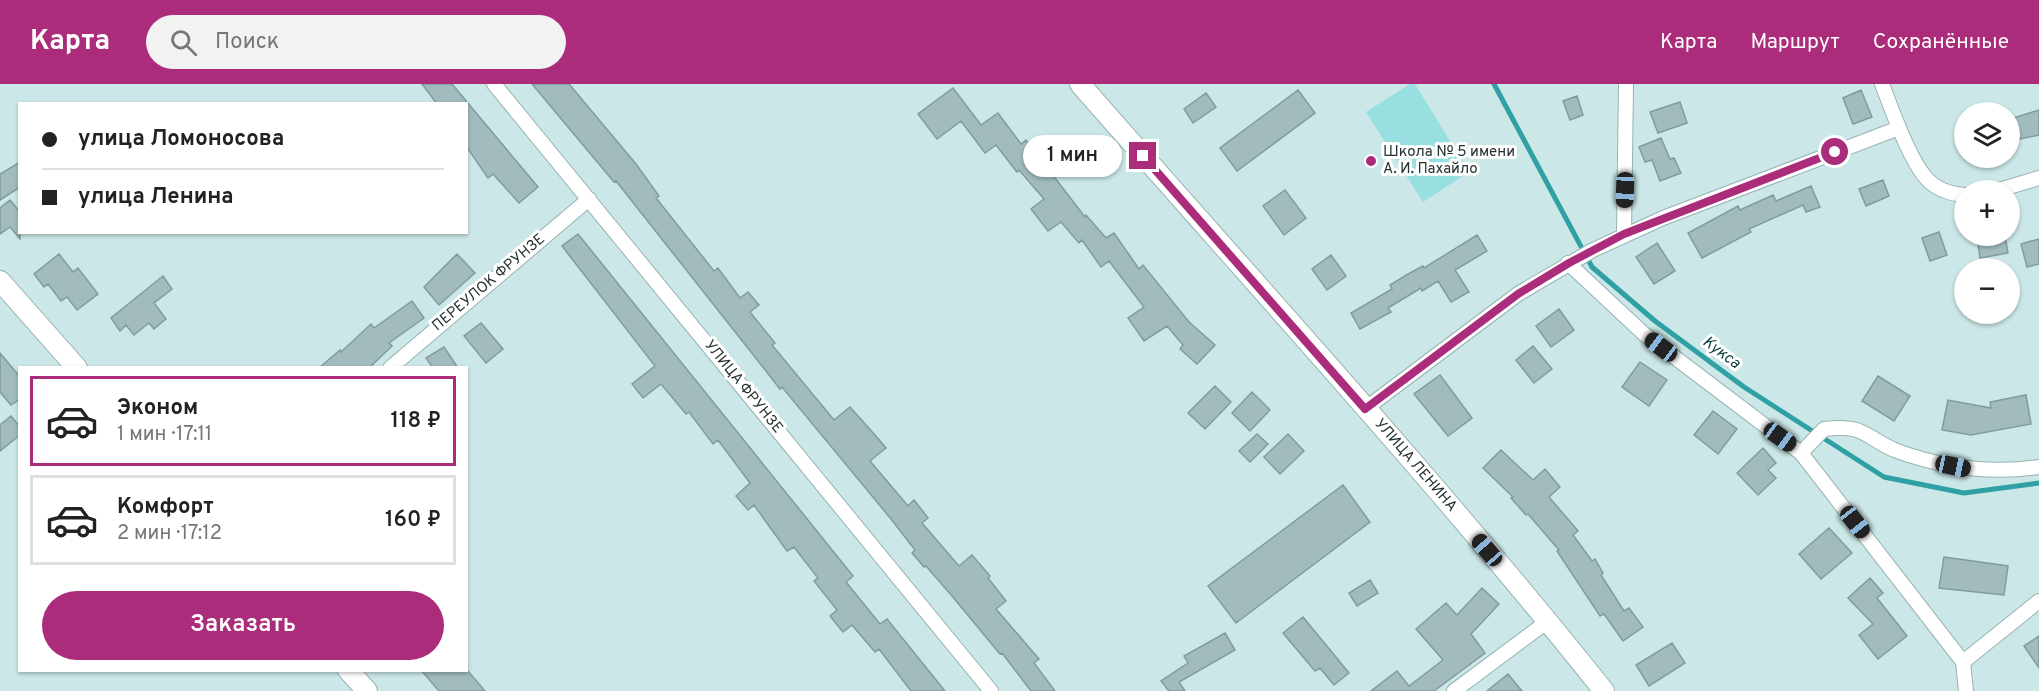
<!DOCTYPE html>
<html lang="ru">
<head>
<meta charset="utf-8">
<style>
  :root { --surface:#fff; --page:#f2f2f2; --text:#222; --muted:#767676; --line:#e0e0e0; --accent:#ab2c7a }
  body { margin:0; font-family:Overpass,sans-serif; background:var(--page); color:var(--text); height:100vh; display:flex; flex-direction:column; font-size:22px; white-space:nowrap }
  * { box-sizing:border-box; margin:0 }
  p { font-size:20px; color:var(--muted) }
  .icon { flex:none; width:33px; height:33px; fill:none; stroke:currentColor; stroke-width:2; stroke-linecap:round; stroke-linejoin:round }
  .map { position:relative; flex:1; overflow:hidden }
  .drawer { position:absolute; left:18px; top:282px; width:450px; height:306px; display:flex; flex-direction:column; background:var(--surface); border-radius:0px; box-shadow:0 2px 4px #0004 }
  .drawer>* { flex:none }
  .hud { position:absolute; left:18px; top:18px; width:450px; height:132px; border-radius:0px; box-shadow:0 2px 4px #0004; display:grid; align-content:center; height:132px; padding:0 24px; background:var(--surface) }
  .fabs { position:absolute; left:1954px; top:18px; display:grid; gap:12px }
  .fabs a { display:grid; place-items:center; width:66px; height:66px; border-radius:50%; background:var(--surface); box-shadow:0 2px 4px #0004; font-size:30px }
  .end { position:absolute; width:27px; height:27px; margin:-14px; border:8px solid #ab2c7a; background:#fff; box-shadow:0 0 0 3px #fff }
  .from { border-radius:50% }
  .bubble { position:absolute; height:42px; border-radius:21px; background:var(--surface); box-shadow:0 2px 4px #0004; font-size:20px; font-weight:600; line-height:42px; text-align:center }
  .car { position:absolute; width:18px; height:36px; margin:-18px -9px; border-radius:8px; box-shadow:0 0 4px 2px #0007; background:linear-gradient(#222 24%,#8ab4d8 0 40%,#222 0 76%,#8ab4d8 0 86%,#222 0) }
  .hud b { display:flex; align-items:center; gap:21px; height:57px; font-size:22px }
  .hud b+b { border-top:2px solid var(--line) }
  .hud i { width:15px; height:15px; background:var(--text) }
  ul { padding:10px 0 0; list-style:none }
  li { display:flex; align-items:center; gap:18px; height:90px; margin:0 12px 9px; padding:0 12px; border:3px solid var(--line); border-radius:0px }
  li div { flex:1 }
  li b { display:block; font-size:22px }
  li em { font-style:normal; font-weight:600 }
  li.selected { border-color:var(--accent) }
  li>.icon { width:54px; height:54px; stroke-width:1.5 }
  .primary-button { display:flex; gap:12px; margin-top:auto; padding:12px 24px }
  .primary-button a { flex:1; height:69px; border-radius:36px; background:var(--accent); color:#fff; font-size:24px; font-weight:600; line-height:69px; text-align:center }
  header { display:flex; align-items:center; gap:36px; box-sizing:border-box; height:84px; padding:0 30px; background:var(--accent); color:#fff }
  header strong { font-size:28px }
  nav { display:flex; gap:33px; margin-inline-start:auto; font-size:21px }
  .search { width:420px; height:54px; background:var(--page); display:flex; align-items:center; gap:15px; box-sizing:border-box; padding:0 21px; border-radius:33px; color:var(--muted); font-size:22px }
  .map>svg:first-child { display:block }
  .green { fill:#97dfe0 }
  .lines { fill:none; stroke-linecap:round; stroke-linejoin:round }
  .stream { stroke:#2fa0a3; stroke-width:5 }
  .building { fill:#a2bcbd; stroke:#829c9d; stroke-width:1.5 }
  .street-casing { stroke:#98b2b3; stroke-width:16 }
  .secondary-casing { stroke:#98b2b3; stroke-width:22 }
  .street { stroke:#fff; stroke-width:14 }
  .secondary { stroke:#fff; stroke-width:20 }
  .route { stroke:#ab2c7a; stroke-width:8 }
  .poi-dot { fill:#ab2c7a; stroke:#fff; stroke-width:2 }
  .labels { text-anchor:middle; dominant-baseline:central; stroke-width:6; stroke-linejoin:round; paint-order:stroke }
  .poi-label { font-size:15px; fill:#283333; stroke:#fff; text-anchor:start }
  .street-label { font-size:15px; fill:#283333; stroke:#fff }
  .water-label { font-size:16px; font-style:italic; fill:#134445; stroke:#fff }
</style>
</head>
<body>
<header>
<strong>Карта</strong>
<div class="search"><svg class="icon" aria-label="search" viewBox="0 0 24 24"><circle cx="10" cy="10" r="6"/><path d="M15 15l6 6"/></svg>Поиск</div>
<nav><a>Карта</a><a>Маршрут</a><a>Сохранённые</a></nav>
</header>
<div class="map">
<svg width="2039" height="607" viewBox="0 0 2039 607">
  <rect width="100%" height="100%" fill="#cbe7e7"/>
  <path class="green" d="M 1410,0 L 1415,0 L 1469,88 L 1423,118 L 1366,28 Z"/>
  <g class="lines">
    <path class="stream" d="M 1494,0 L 1592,183 L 1655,237 L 1744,303 L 1884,393 L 1964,409 L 2039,399"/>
  </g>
  <path class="building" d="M 422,0 L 452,0 L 538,103 L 519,119 L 493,90 L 488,94 L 466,62 L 466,20 L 437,20 Z
    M 532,0 L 569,0 L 636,80 L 659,112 L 656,114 L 714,187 L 718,184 L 740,214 L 748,208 L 759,221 L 750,228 L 775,259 L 772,261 L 834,336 L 850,323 L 875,351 L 886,364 L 870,377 L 908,422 L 914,416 L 928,434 L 922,439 L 959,482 L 972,471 L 990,492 L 988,494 L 1006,517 L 996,525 L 1039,575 L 1034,579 L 1055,607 L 1031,607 L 1002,569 L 1000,570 L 952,512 L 926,482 L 924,483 L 912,469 L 915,466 L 891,435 L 782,303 L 780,305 L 766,287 L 616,97 L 614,98 Z
    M 953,4 L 981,41 L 998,29 L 1021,60 L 1026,56 L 1085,133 L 1086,131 L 1106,154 L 1114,149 L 1139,185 L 1143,181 L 1189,238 L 1215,261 L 1197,280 L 1180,265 L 1183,261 L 1167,242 L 1144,257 L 1128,234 L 1144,223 L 1109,177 L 1101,183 L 1082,156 L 1079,159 L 1061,138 L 1048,147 L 1031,125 L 1044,115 L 1019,86 L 1017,88 L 996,61 L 985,69 L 961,37 L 937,55 L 918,30 Z
    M 1298,6 L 1315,29 L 1237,87 L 1220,64 Z
    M 1861,6 L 1872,33 L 1853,40 L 1843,14 Z
    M 1206,9 L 1216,23 L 1193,39 L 1184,25 Z
    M 1577,12 L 1583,31 L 1570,36 L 1563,17 Z
    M 1680,18 L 1687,39 L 1658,49 L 1650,28 Z
    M 2039,26 L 2039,51 L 2010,57 L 2010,35 Z
    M 1661,54 L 1670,75 L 1674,74 L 1681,89 L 1660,97 L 1652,76 L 1645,78 L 1639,63 Z
    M 20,78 L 20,103 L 0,116 L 0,90 Z
    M 1883,96 L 1889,112 L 1866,122 L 1859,105 Z
    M 1811,102 L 1820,123 L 1806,128 L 1803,121 L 1749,145 L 1751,148 L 1702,174 L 1688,149 L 1738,122 L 1740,126 L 1773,111 L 1776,117 Z
    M 1285,106 L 1306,134 L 1284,151 L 1263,122 Z
    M 10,116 L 20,128 L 20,155 L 10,143 L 0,150 L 0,124 Z
    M 1939,148 L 1947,171 L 1930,177 L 1922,154 Z
    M 578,150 L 853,492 L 846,498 L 880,540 L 887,535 L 945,607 L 911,607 L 879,565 L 875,568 L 852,541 L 843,548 L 830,532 L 837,526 L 814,497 L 818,494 L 794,463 L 787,467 L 754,421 L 748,426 L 736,412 L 750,399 L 718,356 L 713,360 L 689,328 L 686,330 L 661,300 L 643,314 L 632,300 L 655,282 L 562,162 Z
    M 1477,151 L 1487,167 L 1455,186 L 1469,208 L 1451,218 L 1438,197 L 1422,207 L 1421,204 L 1388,224 L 1391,228 L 1360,245 L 1351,229 L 1392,205 L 1390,201 L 1408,190 L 1423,182 L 1424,184 Z
    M 1977,152 L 2005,152 L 2008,169 L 1980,174 Z
    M 2039,155 L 2039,180 L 2027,183 L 2021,160 Z
    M 1657,159 L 1675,187 L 1654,200 L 1636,173 Z
    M 59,170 L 73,188 L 78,184 L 98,210 L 77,226 L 67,213 L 61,217 L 48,200 L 44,203 L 34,190 Z
    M 457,170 L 475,189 L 439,221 L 424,203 Z
    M 1331,171 L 1346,192 L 1327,206 L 1312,185 Z
    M 163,192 L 172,205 L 154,219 L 166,235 L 154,245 L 149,239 L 134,251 L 126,241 L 120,247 L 111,234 Z
    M 412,217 L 424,234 L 389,259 L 392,262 L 369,284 L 319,284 L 340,266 L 341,268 L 371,240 L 374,244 Z
    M 1559,225 L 1574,246 L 1551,263 L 1536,242 Z
    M 481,239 L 503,265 L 486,279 L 464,252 Z
    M 1533,262 L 1552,285 L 1534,299 L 1516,276 Z
    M 444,263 L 458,284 L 433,284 L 426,274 Z
    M 0,269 L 20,293 L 20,315 L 11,321 L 0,308 Z
    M 1640,278 L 1667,296 L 1649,322 L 1622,303 Z
    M 1440,291 L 1472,334 L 1448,352 L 1414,310 Z
    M 1878,292 L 1910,312 L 1894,337 L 1862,317 Z
    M 1215,302 L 1231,318 L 1205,345 L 1188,329 Z
    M 1252,308 L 1270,326 L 1250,347 L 1232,329 Z
    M 2026,311 L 2031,340 L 1971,351 L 1942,346 L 1948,316 L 1991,324 L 1990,318 Z
    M 1713,327 L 1737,345 L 1718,370 L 1694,351 Z
    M 11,332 L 20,343 L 20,351 L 0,367 L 0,341 Z
    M 1257,350 L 1268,360 L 1250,378 L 1239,367 Z
    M 1288,350 L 1304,367 L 1280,390 L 1264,373 Z
    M 1763,364 L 1776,379 L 1768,386 L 1776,394 L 1758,411 L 1737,389 Z
    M 1501,366 L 1533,396 L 1545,385 L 1560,403 L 1549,413 L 1578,447 L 1573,451 L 1592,477 L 1595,475 L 1603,489 L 1601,491 L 1624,527 L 1629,524 L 1643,543 L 1623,557 L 1604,530 L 1600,532 L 1557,467 L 1559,466 L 1528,430 L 1526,431 L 1511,414 L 1513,413 L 1483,384 Z
    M 1343,401 L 1370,438 L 1236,539 L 1208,502 Z
    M 1829,444 L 1852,469 L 1821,495 L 1799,470 Z
    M 1944,473 L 2008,482 L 2004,511 L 1939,504 Z
    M 1870,494 L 1883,509 L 1877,514 L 1907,552 L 1878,575 L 1859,551 L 1873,540 L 1848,514 Z
    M 1370,496 L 1378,509 L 1357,522 L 1349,509 Z
    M 1482,504 L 1499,520 L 1471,550 L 1485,569 L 1434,607 L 1371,607 L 1397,587 L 1409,602 L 1443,576 L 1416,545 L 1446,519 L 1457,531 Z
    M 1303,533 L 1349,589 L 1334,601 L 1320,584 L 1315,587 L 1283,549 Z
    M 1225,549 L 1235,566 L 1179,598 L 1185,607 L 1169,607 L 1161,597 L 1188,579 L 1184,572 Z
    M 2039,552 L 2039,584 L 2024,562 Z
    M 1672,559 L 1685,579 L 1649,602 L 1636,581 Z
    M 421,586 L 467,586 L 485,607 L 439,607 Z
    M 1508,590 L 1522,607 L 1487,607 Z"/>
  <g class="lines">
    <g class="street-casing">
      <path id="street" d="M 494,0 L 991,607
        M 1882,0 C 1892,26 1909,75 1927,95 C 1937,106 1951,110 1965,111
        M 1999,106 L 2039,94
        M 1624,150 L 1626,0
        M 1568,179 L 1644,250 L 1801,369 L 1963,578 L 1966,607
        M 390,284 L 589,115
        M 1365,325 L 1518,210 L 1593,166 L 1663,134 L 1899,44
        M 1801,369 L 1824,345 C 1867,340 1863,353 1897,367 C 1944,384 1990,390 2039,383
        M 1963,578 L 2039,517
        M 1454,607 L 1548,537"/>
    </g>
    <g class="secondary-casing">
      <g id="secondary">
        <path id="s1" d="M 1080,0 C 1256,201 1437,398 1604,607"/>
        <path d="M 0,197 L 77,284"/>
        <path d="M 348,586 L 367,607"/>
      </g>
    </g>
    <use href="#street" class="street"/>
    <use href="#secondary" class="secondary"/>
  </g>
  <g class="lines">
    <path class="route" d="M 1143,72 L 1365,325 L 1518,210 L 1569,179 L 1624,150 L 1835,68"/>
  </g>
  <circle class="poi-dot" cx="1371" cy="77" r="6"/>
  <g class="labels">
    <g class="poi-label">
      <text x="1383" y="68">Школа № 5 имени<tspan x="1383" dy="17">А. И. Пахайло</tspan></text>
    </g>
    <g class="street-label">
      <text transform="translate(489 199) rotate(-40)">ПЕРЕУЛОК ФРУНЗЕ</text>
      <text transform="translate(743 303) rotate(51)">УЛИЦА ФРУНЗЕ</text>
      <text stroke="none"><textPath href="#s1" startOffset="508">УЛИЦА ЛЕНИНА</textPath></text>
    </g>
    <g class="water-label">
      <text transform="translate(1721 269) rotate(37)">Кукса</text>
    </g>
  </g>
</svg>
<div class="fabs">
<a><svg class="icon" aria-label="layers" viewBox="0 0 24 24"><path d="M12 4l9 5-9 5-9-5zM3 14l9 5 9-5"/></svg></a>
<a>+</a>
<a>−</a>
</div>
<i class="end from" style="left:1835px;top:68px"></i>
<i class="end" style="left:1143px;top:72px"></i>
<div class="bubble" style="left:1023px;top:51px;width:99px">1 мин</div>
<i class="car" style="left:1625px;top:106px;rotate:182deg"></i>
<i class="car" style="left:1661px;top:263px;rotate:307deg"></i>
<i class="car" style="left:1780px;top:353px;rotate:126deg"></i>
<i class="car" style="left:1953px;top:382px;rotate:102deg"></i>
<i class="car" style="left:1855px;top:438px;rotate:142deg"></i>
<i class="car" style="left:1487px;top:466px;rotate:319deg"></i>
<div class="hud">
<b><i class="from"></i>улица Ломоносова</b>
<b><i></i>улица Ленина</b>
</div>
<section class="drawer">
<ul>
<li class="selected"><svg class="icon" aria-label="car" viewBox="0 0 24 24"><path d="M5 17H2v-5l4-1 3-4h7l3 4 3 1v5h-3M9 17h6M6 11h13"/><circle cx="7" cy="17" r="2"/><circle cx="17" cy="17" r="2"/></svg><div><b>Эконом</b><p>1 мин · 17:11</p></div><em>118 ₽</em></li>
<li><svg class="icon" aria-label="car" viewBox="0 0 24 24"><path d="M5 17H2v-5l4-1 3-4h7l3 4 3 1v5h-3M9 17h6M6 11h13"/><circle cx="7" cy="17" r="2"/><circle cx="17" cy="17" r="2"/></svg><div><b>Комфорт</b><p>2 мин · 17:12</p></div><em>160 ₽</em></li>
</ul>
<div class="primary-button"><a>Заказать</a></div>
</section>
</div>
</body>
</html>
